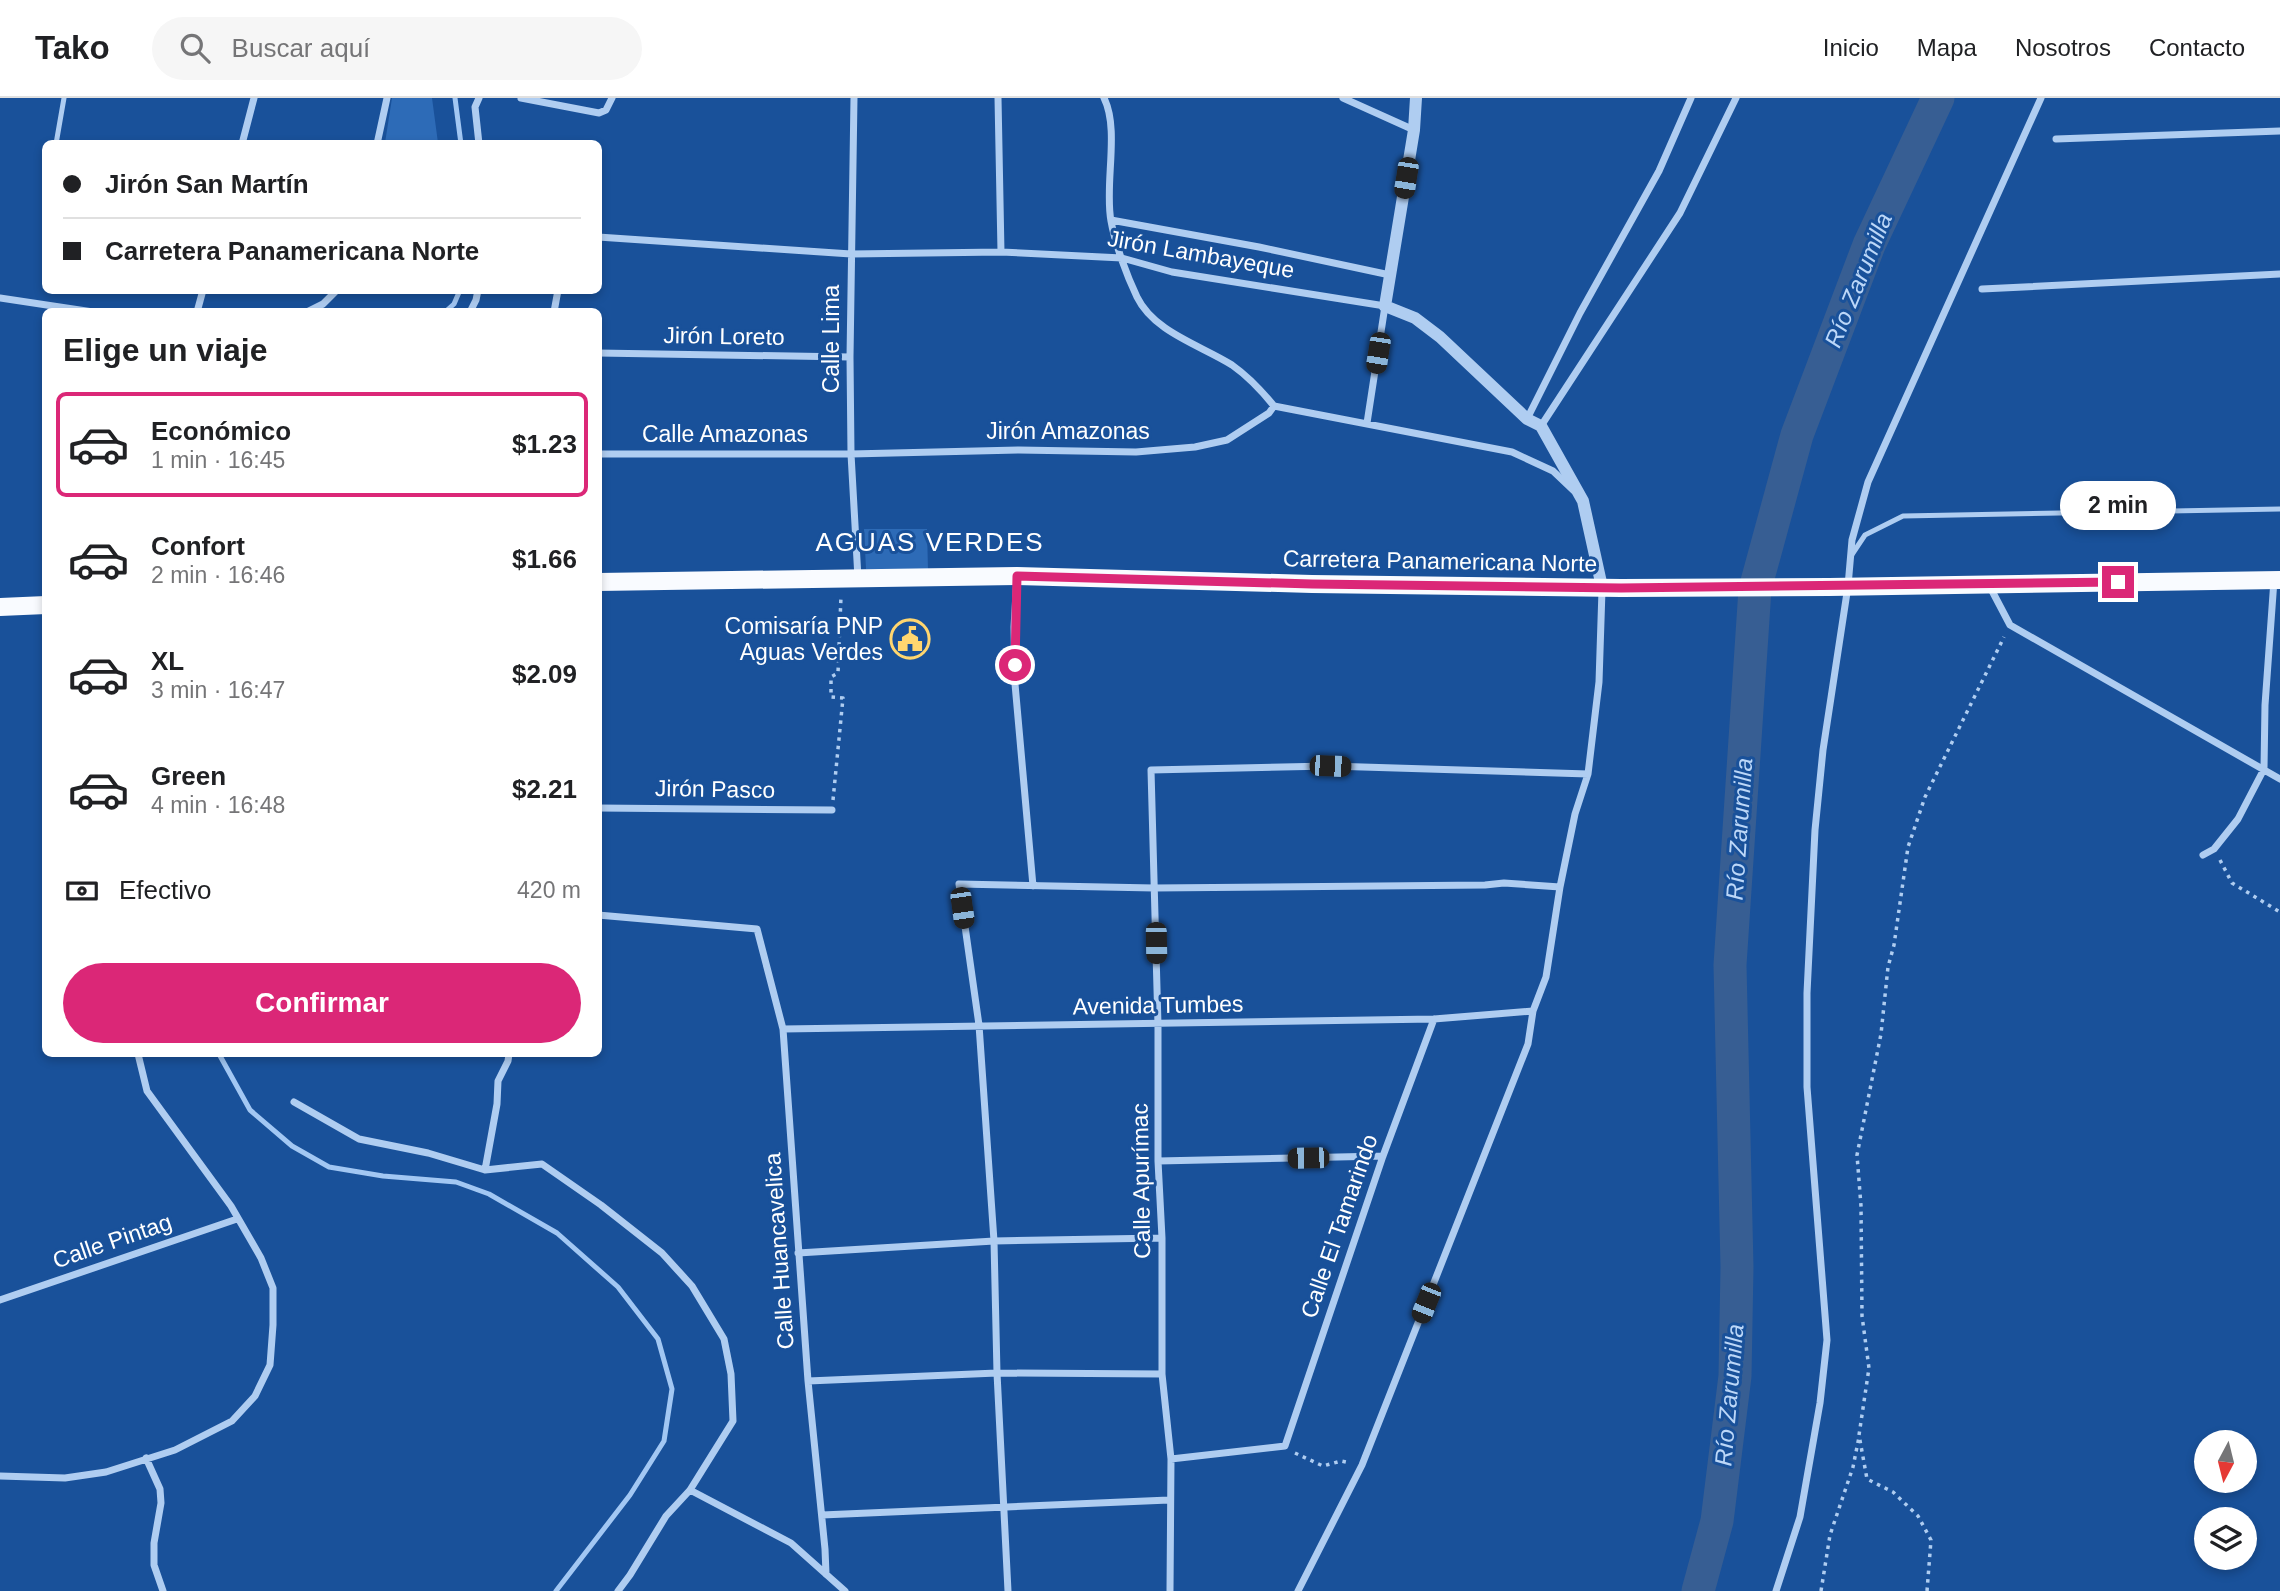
<!DOCTYPE html>
<html lang="es">
<head>
<meta charset="utf-8">
<style>
  :root { --surface:#fff; --page:#f6f6f6; --text:#202124; --muted:#757577; --line:#e0e0e0; --accent:#db2777 }
  body { margin:0; font-family:Arial,sans-serif; background:var(--page); color:var(--text); height:100vh; display:flex; flex-direction:column; font-size:26px; white-space:nowrap }
  * { box-sizing:border-box; margin:0 }
  p { font-size:23px; color:var(--muted) }
  .icon { flex:none; width:38px; height:38px; fill:none; stroke:currentColor; stroke-width:2; stroke-linecap:round; stroke-linejoin:round }
  .map { position:relative; flex:1; overflow:hidden }
  .panel { position:absolute; left:42px; top:210px; width:560px; height:749px; display:flex; flex-direction:column; background:var(--surface); border-radius:10px; box-shadow:0 4px 10px #0003 }
  .panel>* { flex:none }
  .banner { position:absolute; left:42px; top:42px; width:560px; height:154px; border-radius:10px; box-shadow:0 4px 10px #0003; display:grid; align-content:center; height:154px; padding:0 21px; background:var(--surface) }
  .needle { width:46px; rotate:187deg }
  .tools { position:absolute; left:2194px; top:1332px; display:grid; gap:14px }
  .tools a { display:grid; place-items:center; width:63px; height:63px; border-radius:50%; background:var(--surface); box-shadow:0 4px 10px #0003; font-size:35px }
  .end { position:absolute; width:32px; height:32px; margin:-16px; border:9px solid #db2777; background:#fff; box-shadow:0 0 0 4px #fff }
  .from { border-radius:50% }
  .bubble { position:absolute; height:49px; border-radius:24px; background:var(--surface); box-shadow:0 4px 10px #0003; font-size:23px; font-weight:800; line-height:49px; text-align:center }
  .car { position:absolute; width:21px; height:42px; margin:-21px -10px; border-radius:9px; box-shadow:0 0 5px 2px #0007; background:linear-gradient(#222 24%,#8ab4d8 0 40%,#222 0 76%,#8ab4d8 0 86%,#222 0) }
  .banner b { display:flex; align-items:center; gap:24px; height:66px; font-size:26px }
  .banner b+b { border-top:2px solid var(--line) }
  .banner i { width:18px; height:18px; background:var(--text) }
  ul { padding:0; list-style:none }
  li { display:flex; align-items:center; gap:21px; height:105px; margin:0 14px 10px; padding:0 7px; border:4px solid transparent; border-radius:10px }
  li div { flex:1 }
  li b { display:block; font-size:26px }
  li em { font-style:normal; font-weight:800 }
  li.on { border-color:var(--accent) }
  li>.icon { width:63px; height:63px; stroke-width:1.5 }
  h2 { padding:0 21px; font-size:32px; line-height:84px }
  .pay { display:flex; align-items:center; gap:18px; height:77px; padding:0 21px; font-size:26px }
  .pay p { margin-inline-start:auto }
  .action { display:flex; gap:14px; margin-top:auto; padding:14px 21px }
  .action a { flex:1; height:80px; border-radius:42px; background:var(--accent); color:#fff; font-size:28px; font-weight:800; line-height:80px; text-align:center }
  header { display:flex; align-items:center; gap:42px; box-sizing:border-box; height:98px; padding:0 35px; background:var(--surface); border-bottom:2px solid var(--line) }
  header strong { font-size:33px }
  nav { display:flex; gap:38px; margin-inline-start:auto; font-size:24px }
  .search { width:490px; height:63px; background:var(--page); display:flex; align-items:center; gap:18px; box-sizing:border-box; padding:0 24px; border-radius:38px; color:var(--muted); font-size:26px }
  .map>svg:first-child { display:block }
  .green { fill:#2d6bb7 }
  .lines { fill:none; stroke-linecap:round; stroke-linejoin:round }
  .stream { stroke:#a2c7f3; stroke-width:5 }
  .river { stroke:#375e93; stroke-width:33 }
  .path { stroke:#afcdf1; stroke-width:3.5; stroke-dasharray:3.5 5; stroke-linecap:butt }
  .service { stroke:#afcdf1; stroke-width:5 }
  .minor { stroke:#afcdf1; stroke-width:7 }
  .tertiary { stroke:#afcdf1; stroke-width:12 }
  .primary { stroke:#f9fbff; stroke-width:18 }
  .route { stroke:#db2777; stroke-width:9 }
  .labels { text-anchor:middle; dominant-baseline:central; stroke-width:6; stroke-linejoin:round; paint-order:stroke }
  .street-label { font-size:23px; fill:#fff; stroke:#19519a }
  .poi-label { font-size:23px; fill:#fff; stroke:#19519a; text-anchor:end }
  .water-label { font-size:24px; font-style:italic; fill:#bcd7f8; stroke:#19519a }
  .quarter-label { font-size:26px; letter-spacing:2px; fill:#fff; stroke:#19519a }
</style>
</head>
<body>
<header>
<strong>Tako</strong>
<div class="search"><svg class="icon" aria-label="search" viewBox="0 0 24 24"><circle cx="10" cy="10" r="6"/><path d="M15 15l6 6"/></svg>Buscar aquí</div>
<nav><a>Inicio</a><a>Mapa</a><a>Nosotros</a><a>Contacto</a></nav>
</header>
<div class="map">
<svg width="2280" height="1493" viewBox="0 0 2280 1493">
  <rect width="100%" height="100%" fill="#19519a"/>
  <path class="green" d="M 392,0 L 432,0 L 438,45 L 385,45 Z
    M 864,431 L 927,431 L 928,472 L 866,471 Z"/>
  <g class="lines">
    <path class="stream" d="M 455,0 L 461,46
      M 445,214 L 454,206 L 460,192
      M 219,956 L 250,1012 L 292,1048 L 329,1069 L 383,1078 L 456,1084 L 489,1096 L 557,1135 L 618,1189 L 658,1241 L 672,1291 L 664,1343 L 630,1397 L 556,1493"/>
    <path class="river" d="M 1698,1493 L 1717,1423 L 1735,1278 L 1737,1169 L 1730,867 L 1755,491 L 1797,337 L 1869,147 L 1938,0"/>
    <path class="path" d="M 833,702 L 843,600 L 831,599 L 831,579 L 838,575 L 841,498
      M 2220,762 L 2232,785 L 2280,814
      M 1295,1355 L 1323,1368 L 1341,1363 L 1350,1365
      M 1821,1493 L 1830,1437 L 1853,1369 L 1859,1339
      M 1927,1493 L 1931,1442 L 1918,1418 L 1893,1394 L 1867,1381 L 1859,1337 L 1869,1270 L 1862,1218 L 1861,1108 L 1857,1057 L 1881,936 L 1888,869 L 1894,847 L 1908,749 L 1925,699 L 2004,539"/>
    <path class="service" d="M 56,46 L 64,0
      M 1851,458 L 1865,437 L 1903,418 L 2280,411"/>
    <path class="minor" d="M 521,0 L 599,15 L 606,12 L 612,0
      M 854,0 L 850,259 L 851,356 L 858,480
      M 998,0 L 1001,154
      M 1104,0 C 1120,32 1104,87 1111,123 C 1115,146 1127,178 1137,199 C 1154,234 1200,247 1232,267 C 1249,279 1261,292 1274,308 L 1512,354 L 1553,373 L 1573,392
      M 1343,0 L 1414,32
      M 2056,41 L 2280,33
      M 242,46 L 254,0
      M 377,46 L 387,0
      M 479,46 L 475,9 L 479,0
      M 1111,122 L 1259,149 L 1390,177
      M 598,139 L 851,156 L 1001,154 L 1122,160 L 1172,174 L 1385,208 L 1367,325
      M 1982,191 L 2280,176
      M 0,200 L 93,214
      M 197,214 L 203,192
      M 307,214 L 323,206 L 337,192
      M 470,214 L 476,202 L 478,192
      M 554,214 L 558,192
      M 598,255 L 850,259
      M 1527,321 L 1580,215 L 1659,73 L 1691,0
      M 1541,328 L 1680,115 L 1736,0
      M 598,356 L 851,356 L 1019,352 L 1136,354 L 1195,349 L 1227,342 L 1269,315 L 1274,308
      M 1017,478 L 1014,529 L 1015,586 L 1033,788
      M 1990,489 L 2010,527 L 2280,681
      M 598,710 L 832,712
      M 2203,757 L 2214,751 L 2238,721 L 2264,671 L 2265,607 L 2274,482
      M 598,817 L 757,831 L 783,931 L 808,1283 L 825,1451 L 826,1476
      M 783,931 L 1434,921 L 1533,913
      M 294,1004 L 359,1041 L 428,1055 L 485,1072 L 542,1066 L 601,1107 L 662,1155 L 692,1188 L 724,1241 L 731,1276 L 733,1323 L 690,1392 L 666,1418 L 630,1477 L 618,1493
      M 1158,1063 L 1383,1058
      M 485,1072 L 497,1006 L 498,983 L 508,963 L 509,956
      M 798,1155 L 994,1143 L 1162,1140
      M 0,1202 L 237,1121
      M 808,1283 L 997,1275 L 1162,1276
      M 146,1360 L 160,1391 L 161,1405 L 154,1445 L 154,1467 L 163,1493
      M 1171,1361 L 1285,1348 L 1383,1058 L 1434,921
      M 0,1378 L 65,1380 L 106,1374 L 175,1352 L 232,1323 L 255,1298 L 270,1267 L 273,1227 L 273,1190 L 261,1160 L 231,1108 L 147,993 L 138,956
      M 690,1392 L 791,1445 L 845,1493
      M 822,1417 L 1169,1402
      M 1008,1493 L 997,1275 L 994,1143 L 979,927 L 959,786 L 1154,790 L 1485,787 L 1504,785 L 1560,789
      M 1170,1493 L 1171,1361 L 1162,1276 L 1162,1140 L 1158,1063 L 1158,927 L 1151,672 L 1330,668 L 1588,676
      M 1298,1493 L 1362,1367 L 1528,946 L 1533,913 L 1546,879 L 1560,789 L 1575,716 L 1588,676 L 1599,584 L 1602,492
      M 1776,1493 L 1800,1419 L 1820,1305 L 1827,1242 L 1807,989 L 1807,895 L 1815,732 L 1823,652 L 1848,488 L 1852,442 L 1868,384 L 2041,0"/>
    <path class="tertiary" d="M 1416,0 L 1414,32 L 1385,208 L 1415,220 L 1440,239 L 1527,321 L 1541,328 L 1583,403 L 1602,489"/>
    <path class="primary" d="M 598,484 L 1017,478 L 1312,486 L 1621,490 L 1829,489 L 2280,482
      M 0,509 L 46,507"/>
  </g>
  <g class="lines">
    <path class="route" d="M 1015,567 L 1017,478 L 1312,486 L 1621,490 L 2118,484"/>
  </g>
  <defs>
    <g id="civic-ring" transform="scale(2.0125)"><circle r="9.5" fill="#19519a" stroke="#ffd66f" stroke-width="1.5"/><path d="M-.6-6.5H3V-4.5H.6V-3L4-1V1h2V6H-6V1h2V-1L-.6-3ZM-1.2 2.5V6h2.4V2.5Z" fill="#ffd66f"/></g>
  </defs>
  <g fill-rule="evenodd">
    <use href="#civic-ring" x="910" y="541"/>
  </g>
  <g class="labels">
    <g class="street-label">
      <text transform="translate(1201 156) rotate(10)">Jirón Lambayeque</text>
      <text transform="translate(724 238) rotate(1)">Jirón Loreto</text>
      <text transform="translate(831 241) rotate(-90)">Calle Lima</text>
      <text x="1068" y="333">Jirón Amazonas</text>
      <text x="725" y="336">Calle Amazonas</text>
      <text transform="translate(1440 463) rotate(1)">Carretera Panamericana Norte</text>
      <text transform="translate(715 691) rotate(1)">Jirón Pasco</text>
      <text transform="translate(1158 907) rotate(-1)">Avenida Tumbes</text>
      <text transform="translate(1141 1083) rotate(-91)">Calle Apurímac</text>
      <text transform="translate(1339 1128) rotate(-71)">Calle El Tamarindo</text>
      <text transform="translate(112 1143) rotate(-19)">Calle Pintag</text>
      <text transform="translate(779 1153) rotate(-94)">Calle Huancavelica</text>
    </g>
    <g class="poi-label">
      <text x="883" y="528">Comisaría PNP<tspan x="883" dy="26">Aguas Verdes</tspan></text>
    </g>
    <g class="water-label">
      <text transform="translate(1858 182) rotate(-68)">Río Zarumilla</text>
      <text transform="translate(1739 731) rotate(-86)">Río Zarumilla</text>
      <text transform="translate(1729 1297) rotate(-85)">Río Zarumilla</text>
    </g>
    <g class="quarter-label">
      <text x="930" y="444">AGUAS VERDES</text>
    </g>
  </g>
</svg>
<div class="tools">
<a><svg class="needle" viewBox="-14 -14 28 28"><path d="M0-13l5 13h-10z" fill="#e53935"/><path d="M0 13l5-13h-10z" fill="#757577"/></svg></a>
<a><svg class="icon" aria-label="layers" viewBox="0 0 24 24"><path d="M12 4l9 5-9 5-9-5zM3 14l9 5 9-5"/></svg></a>
</div>
<i class="end from" style="left:1015px;top:567px"></i>
<i class="end" style="left:2118px;top:484px"></i>
<div class="bubble" style="left:2060px;top:383px;width:116px">2 min</div>
<i class="car" style="left:1406px;top:80px;rotate:189deg"></i>
<i class="car" style="left:1378px;top:255px;rotate:189deg"></i>
<i class="car" style="left:1330px;top:668px;rotate:92deg"></i>
<i class="car" style="left:962px;top:810px;rotate:172deg"></i>
<i class="car" style="left:1156px;top:845px;rotate:179deg"></i>
<i class="car" style="left:1308px;top:1060px;rotate:269deg"></i>
<i class="car" style="left:1426px;top:1205px;rotate:202deg"></i>
<div class="banner">
<b><i class="from"></i>Jirón San Martín</b>
<b><i></i>Carretera Panamericana Norte</b>
</div>
<section class="panel">
<h2>Elige un viaje</h2>
<ul>
<li class="on"><svg class="icon" aria-label="car" viewBox="0 0 24 24"><path d="M5 17H2v-5l4-1 3-4h7l3 4 3 1v5h-3M9 17h6M6 11h13"/><circle cx="7" cy="17" r="2"/><circle cx="17" cy="17" r="2"/></svg><div><b>Económico</b><p>1 min · 16:45</p></div><em>$1.23</em></li>
<li><svg class="icon" aria-label="car" viewBox="0 0 24 24"><path d="M5 17H2v-5l4-1 3-4h7l3 4 3 1v5h-3M9 17h6M6 11h13"/><circle cx="7" cy="17" r="2"/><circle cx="17" cy="17" r="2"/></svg><div><b>Confort</b><p>2 min · 16:46</p></div><em>$1.66</em></li>
<li><svg class="icon" aria-label="car" viewBox="0 0 24 24"><path d="M5 17H2v-5l4-1 3-4h7l3 4 3 1v5h-3M9 17h6M6 11h13"/><circle cx="7" cy="17" r="2"/><circle cx="17" cy="17" r="2"/></svg><div><b>XL</b><p>3 min · 16:47</p></div><em>$2.09</em></li>
<li><svg class="icon" aria-label="car" viewBox="0 0 24 24"><path d="M5 17H2v-5l4-1 3-4h7l3 4 3 1v5h-3M9 17h6M6 11h13"/><circle cx="7" cy="17" r="2"/><circle cx="17" cy="17" r="2"/></svg><div><b>Green</b><p>4 min · 16:48</p></div><em>$2.21</em></li>
</ul>
<div class="pay"><svg class="icon" aria-label="cash" viewBox="0 0 24 24"><path d="M3 7h18v10H3z"/><circle cx="12" cy="12" r="2"/></svg>Efectivo<p>420 m</p></div>
<div class="action"><a>Confirmar</a></div>
</section>
</div>
</body>
</html>
